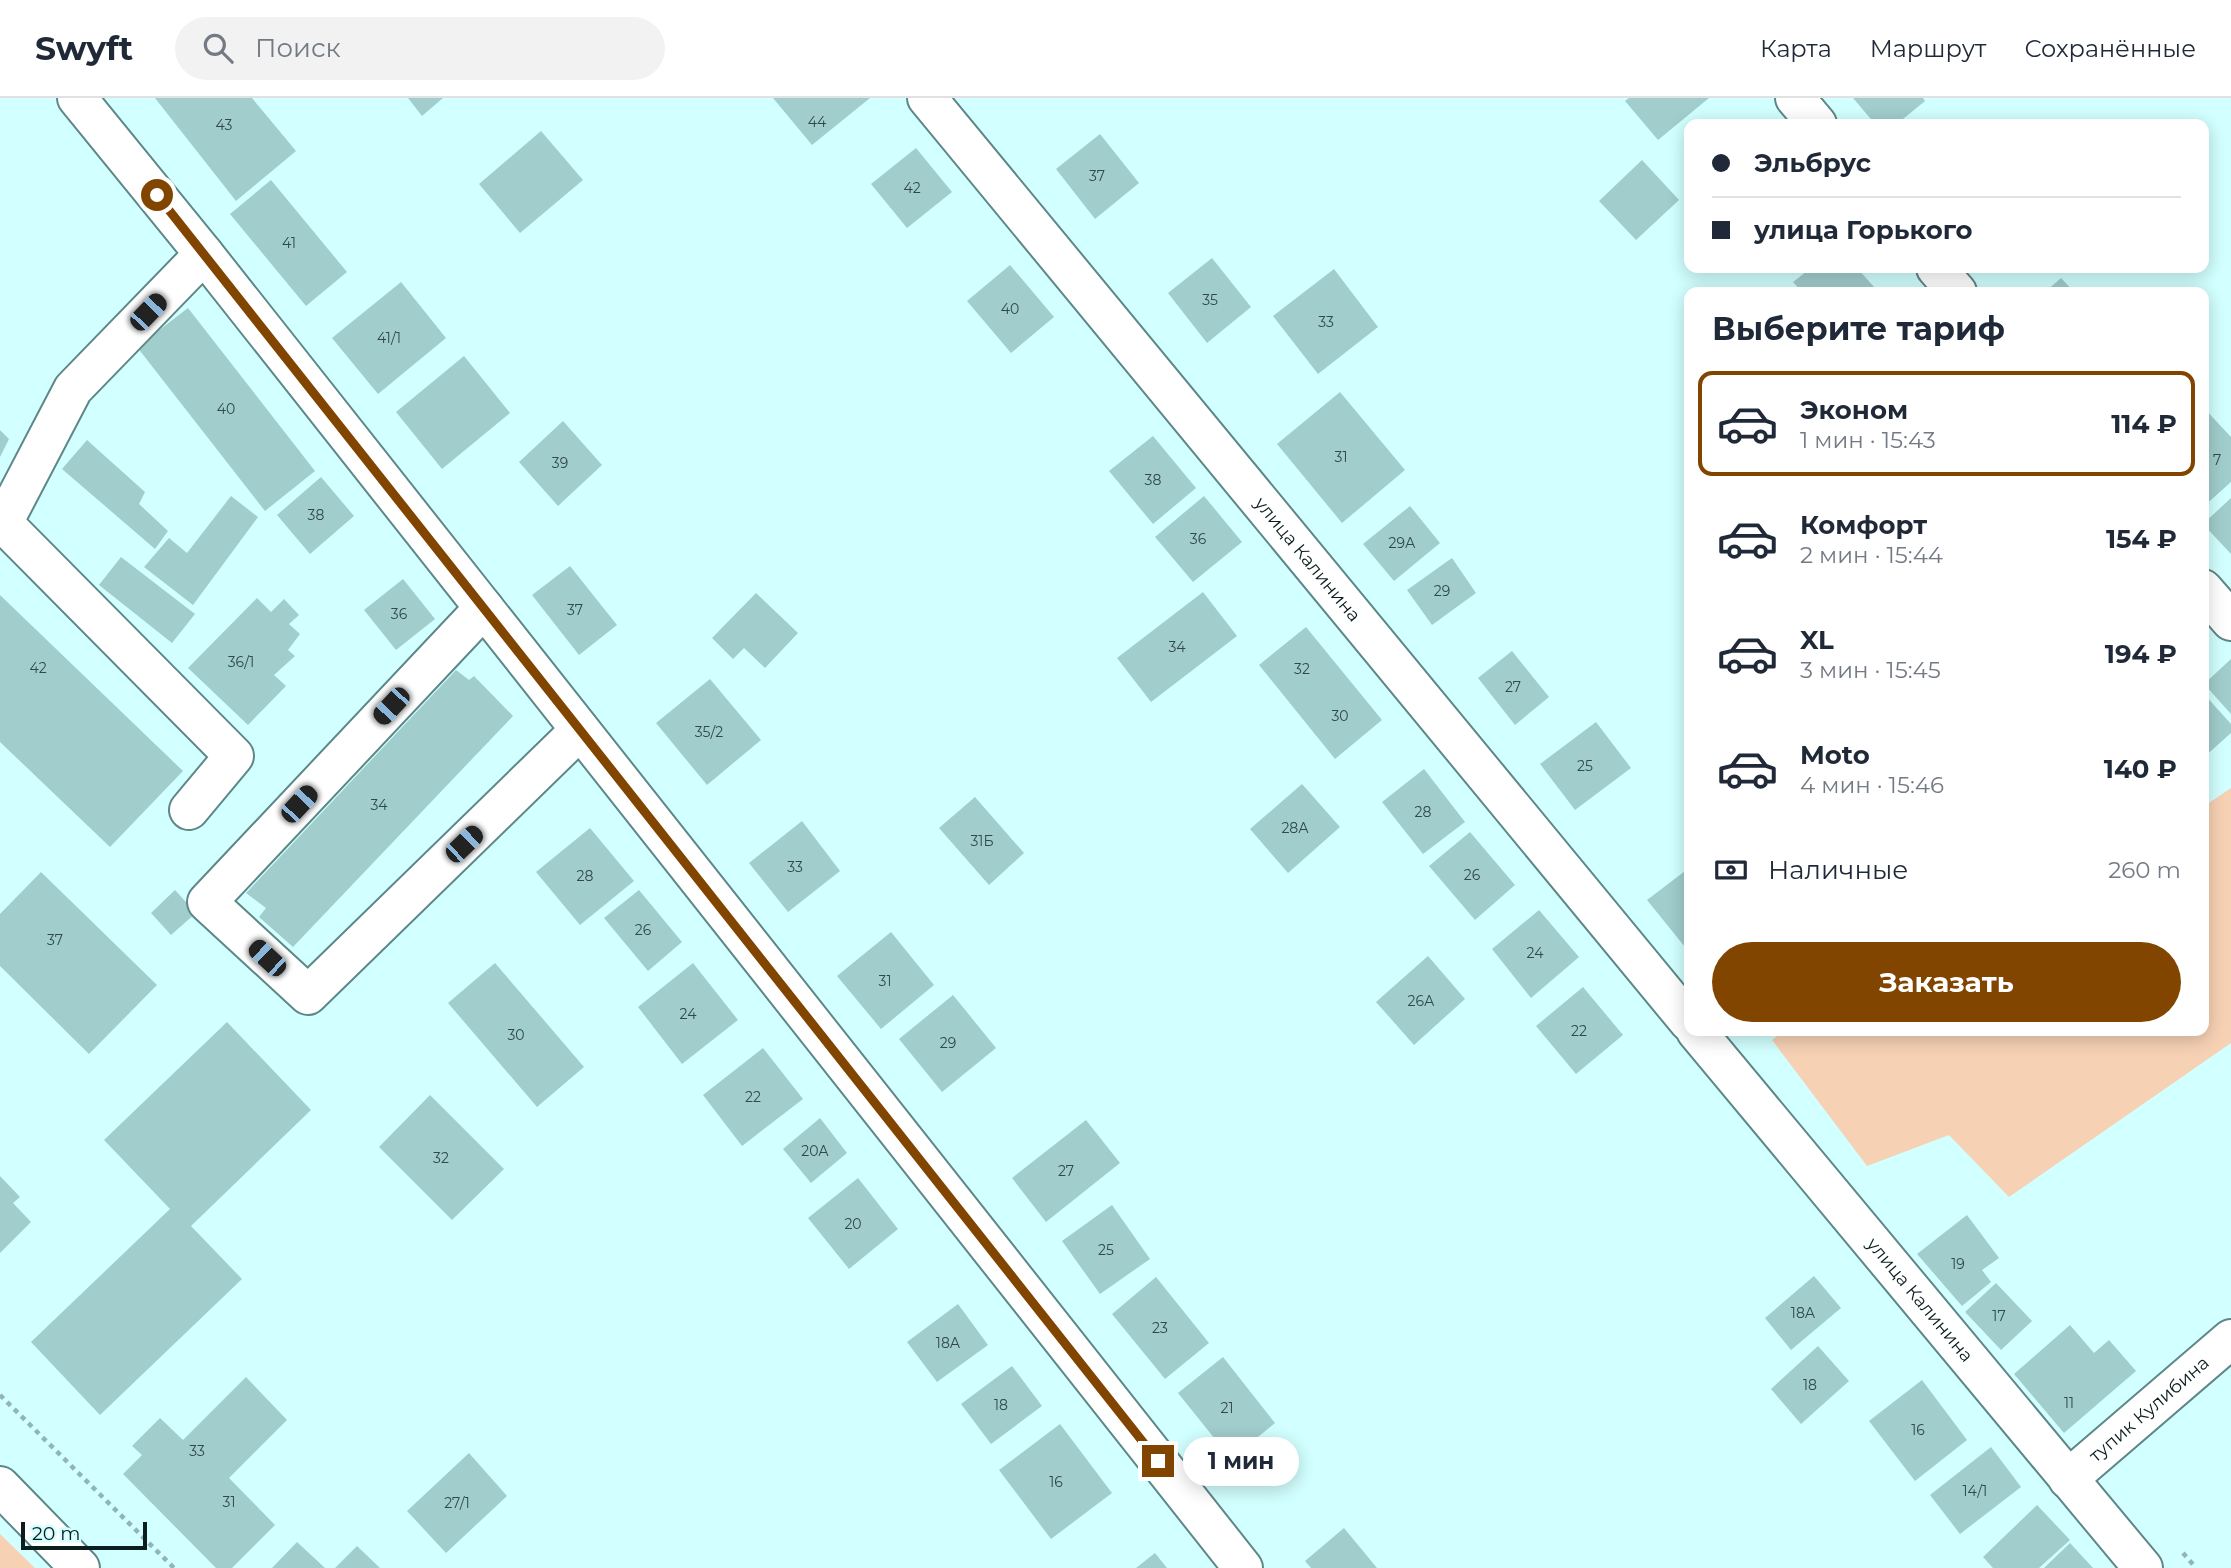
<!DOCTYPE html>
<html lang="ru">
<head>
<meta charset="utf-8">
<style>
  :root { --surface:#fff; --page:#f2f2f3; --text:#1f2937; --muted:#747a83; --line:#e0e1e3; --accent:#814500 }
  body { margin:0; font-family:Montserrat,sans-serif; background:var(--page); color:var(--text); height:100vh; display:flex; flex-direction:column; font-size:26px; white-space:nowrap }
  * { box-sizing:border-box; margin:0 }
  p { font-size:23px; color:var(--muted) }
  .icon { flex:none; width:38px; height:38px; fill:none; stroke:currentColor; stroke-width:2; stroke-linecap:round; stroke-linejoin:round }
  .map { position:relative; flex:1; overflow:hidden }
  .panel { position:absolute; left:1684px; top:189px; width:525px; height:749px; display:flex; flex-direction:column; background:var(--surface); border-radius:14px; box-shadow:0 4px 18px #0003 }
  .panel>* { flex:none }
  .hud { position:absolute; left:1684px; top:21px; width:525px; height:154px; border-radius:14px; box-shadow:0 4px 18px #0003; display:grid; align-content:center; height:154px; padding:0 28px; background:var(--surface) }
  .scale { position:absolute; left:21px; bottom:18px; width:126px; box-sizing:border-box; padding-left:7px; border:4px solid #0c1d1e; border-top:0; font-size:19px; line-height:24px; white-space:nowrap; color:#0c1d1e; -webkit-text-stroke:5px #d2ffff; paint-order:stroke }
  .end { position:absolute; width:32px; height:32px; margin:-16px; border:9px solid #814500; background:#fff; box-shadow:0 0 0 4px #fff }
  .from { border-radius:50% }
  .bubble { position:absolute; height:49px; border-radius:24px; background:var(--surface); box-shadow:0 4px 18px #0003; font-size:23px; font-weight:700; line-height:49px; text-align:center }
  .car { position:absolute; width:21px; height:42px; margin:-21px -10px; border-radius:9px; box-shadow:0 0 5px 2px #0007; background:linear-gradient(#222 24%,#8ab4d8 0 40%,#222 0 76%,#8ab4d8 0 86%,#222 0) }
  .hud b { display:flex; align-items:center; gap:24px; height:66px; font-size:26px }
  .hud b+b { border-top:2px solid var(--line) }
  .hud i { width:18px; height:18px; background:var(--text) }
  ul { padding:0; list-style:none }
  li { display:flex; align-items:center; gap:21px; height:105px; margin:0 14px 10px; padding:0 14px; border:4px solid transparent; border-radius:14px }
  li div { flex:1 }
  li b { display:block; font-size:26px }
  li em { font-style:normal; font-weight:700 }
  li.selected { border-color:var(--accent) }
  li>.icon { width:63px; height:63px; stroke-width:1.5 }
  h2 { padding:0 28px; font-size:32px; line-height:84px }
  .pay { display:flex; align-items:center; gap:18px; height:77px; padding:0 28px; font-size:26px }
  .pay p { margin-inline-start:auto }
  .cta { display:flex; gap:14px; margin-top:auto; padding:14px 28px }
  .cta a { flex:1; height:80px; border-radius:42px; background:var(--accent); color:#fff; font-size:28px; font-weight:700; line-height:80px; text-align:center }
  header { display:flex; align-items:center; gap:42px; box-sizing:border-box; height:98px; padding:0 35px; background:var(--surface); border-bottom:2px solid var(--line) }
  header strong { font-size:33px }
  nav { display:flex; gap:38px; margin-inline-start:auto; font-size:24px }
  .search { width:490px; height:63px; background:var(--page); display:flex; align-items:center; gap:18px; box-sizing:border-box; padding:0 24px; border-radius:38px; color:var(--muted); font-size:26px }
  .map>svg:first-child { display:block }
  .green { fill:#f7d1b4 }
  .building { fill:#a1cdcd }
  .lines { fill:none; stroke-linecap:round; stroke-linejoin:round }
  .minor-casing { stroke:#5e8788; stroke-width:42 }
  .major-casing { stroke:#5e8788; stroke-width:42 }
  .path { stroke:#91b5b5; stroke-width:4.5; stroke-dasharray:5 5; stroke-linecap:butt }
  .minor { stroke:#fff; stroke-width:38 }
  .major { stroke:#fff; stroke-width:38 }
  .route { stroke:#814500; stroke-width:9 }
  .labels { text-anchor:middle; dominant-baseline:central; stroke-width:5; stroke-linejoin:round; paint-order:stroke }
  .number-label { font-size:14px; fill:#31494a }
  .street-label { font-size:18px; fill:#0c1d1e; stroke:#d2ffff }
</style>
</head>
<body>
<header>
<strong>Swyft</strong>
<div class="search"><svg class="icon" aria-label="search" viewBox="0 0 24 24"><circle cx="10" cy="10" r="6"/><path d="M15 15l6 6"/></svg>Поиск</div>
<nav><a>Карта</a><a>Маршрут</a><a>Сохранённые</a></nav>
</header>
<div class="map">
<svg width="2231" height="1470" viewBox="0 0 2231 1470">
  <rect width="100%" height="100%" fill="#d2ffff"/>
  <path class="green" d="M 2231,690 L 2231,945 L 2009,1099 L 1949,1037 L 1867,1068 L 1772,942 L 1783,933 L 2203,933 L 2203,709 Z
    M 0,1436 L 35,1470 L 0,1470 Z"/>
  <path class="building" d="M 155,0 L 252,0 L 296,53 L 236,103 Z
    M 408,0 L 443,0 L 422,18 Z
    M 773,0 L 870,0 L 812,47 Z
    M 1629,0 L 1709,0 L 1658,42 L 1625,3 Z
    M 1853,0 L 1923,0 L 1925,3 L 1897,26 L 1875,26 Z
    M 541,33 L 583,82 L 520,135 L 479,86 Z
    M 1100,36 L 1139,85 L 1095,121 L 1056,71 Z
    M 916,50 L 952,94 L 907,130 L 871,86 Z
    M 1642,62 L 1679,102 L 1636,142 L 1599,103 Z
    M 271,82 L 347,174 L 306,208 L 230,116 Z
    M 1212,160 L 1251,209 L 1207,245 L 1168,195 Z
    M 1010,167 L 1054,219 L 1011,255 L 967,203 Z
    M 1811,170 L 1857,170 L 1875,190 L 1870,194 L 1802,194 L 1793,184 Z
    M 1334,171 L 1378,229 L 1318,276 L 1273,218 Z
    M 2061,180 L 2074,194 L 2045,194 Z
    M 401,184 L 446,240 L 378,296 L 332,240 Z
    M 188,210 L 315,373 L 265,413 L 137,249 Z
    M 464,258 L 510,315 L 442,371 L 396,314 Z
    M 1340,294 L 1405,372 L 1342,425 L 1277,346 Z
    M 2203,309 L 2231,339 L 2231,384 L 2203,409 Z
    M 563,323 L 602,367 L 558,408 L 519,364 Z
    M 0,332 L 9,341 L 0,359 Z
    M 1153,338 L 1196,390 L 1153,426 L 1109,373 Z
    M 87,342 L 145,394 L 139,406 L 168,433 L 155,451 L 62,371 Z
    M 321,379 L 354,418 L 310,456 L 277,417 Z
    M 231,398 L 258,419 L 193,507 L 144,469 L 169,440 L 187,455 Z
    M 1204,398 L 1242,444 L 1193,484 L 1155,439 Z
    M 2231,400 L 2231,456 L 2203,426 Z
    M 1410,408 L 1440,445 L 1394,483 L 1363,446 Z
    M 121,459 L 195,516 L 172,545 L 99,487 Z
    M 1452,460 L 1476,495 L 1432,527 L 1407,492 Z
    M 570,468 L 617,527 L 579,557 L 532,497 Z
    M 403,481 L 435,521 L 396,552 L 364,512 Z
    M 1203,494 L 1237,538 L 1151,604 L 1117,560 Z
    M 756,495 L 798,535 L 765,570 L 744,550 L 733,561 L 712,540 Z
    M 0,497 L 183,673 L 110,749 L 0,644 Z
    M 257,500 L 271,514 L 284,501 L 299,517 L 289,526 L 300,536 L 288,552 L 295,558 L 274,577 L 286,588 L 248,627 L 188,570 Z
    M 1306,529 L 1382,622 L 1335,661 L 1259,567 Z
    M 1512,553 L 1549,599 L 1515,627 L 1478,580 Z
    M 2231,561 L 2231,616 L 2204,586 Z
    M 456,572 L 469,582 L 474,578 L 513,618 L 293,849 L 259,819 L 266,810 L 246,795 Z
    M 710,581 L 761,642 L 707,687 L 656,625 Z
    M 2203,595 L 2231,626 L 2231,635 L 2203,660 Z
    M 1596,624 L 1631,670 L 1575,712 L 1540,666 Z
    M 1424,671 L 1465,724 L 1423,756 L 1382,704 Z
    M 1302,686 L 1340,729 L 1288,775 L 1250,731 Z
    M 975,699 L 1024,755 L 989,787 L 939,730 Z
    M 802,723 L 840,773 L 788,814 L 749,765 Z
    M 590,730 L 634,783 L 580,827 L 536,774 Z
    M 1470,734 L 1515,787 L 1475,822 L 1429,768 Z
    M 1689,770 L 1689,854 L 1647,802 Z
    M 41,774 L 157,887 L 89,956 L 0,868 L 0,816 Z
    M 175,792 L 196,815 L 171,837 L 151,815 Z
    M 639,792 L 682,844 L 648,873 L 604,820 Z
    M 1539,812 L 1579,859 L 1531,900 L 1492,851 Z
    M 891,834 L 934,887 L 881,931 L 837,878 Z
    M 1428,858 L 1465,901 L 1414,947 L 1376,904 Z
    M 495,865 L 584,969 L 537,1009 L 448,905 Z
    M 693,865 L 738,922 L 682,966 L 638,909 Z
    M 1583,889 L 1623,937 L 1576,976 L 1536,928 Z
    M 953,897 L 996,950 L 942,994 L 899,941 Z
    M 227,924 L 311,1012 L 191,1128 L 242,1181 L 100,1317 L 31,1244 L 170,1111 L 104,1042 Z
    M 763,950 L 803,1001 L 742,1048 L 703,997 Z
    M 430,997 L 504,1071 L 452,1122 L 379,1049 Z
    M 820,1020 L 847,1055 L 811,1085 L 783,1051 Z
    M 1086,1022 L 1120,1065 L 1046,1124 L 1012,1080 Z
    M 0,1078 L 20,1099 L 13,1105 L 31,1124 L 0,1155 Z
    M 858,1080 L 898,1131 L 849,1171 L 808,1120 Z
    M 1112,1107 L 1150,1161 L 1100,1196 L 1062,1143 Z
    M 1967,1117 L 1999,1160 L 1982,1172 L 1991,1184 L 1962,1208 L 1917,1156 Z
    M 1814,1178 L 1841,1210 L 1791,1252 L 1765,1220 Z
    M 1156,1179 L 1209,1245 L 1165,1281 L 1112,1216 Z
    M 1996,1185 L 2032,1223 L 2001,1252 L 1965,1214 Z
    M 958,1206 L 988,1247 L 937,1284 L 907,1244 Z
    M 2070,1227 L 2094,1255 L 2109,1242 L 2136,1273 L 2064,1335 L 2014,1276 Z
    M 1818,1248 L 1849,1283 L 1801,1326 L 1771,1291 Z
    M 1223,1259 L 1275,1325 L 1231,1361 L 1178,1295 Z
    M 1012,1268 L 1042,1308 L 991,1346 L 961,1306 Z
    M 246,1279 L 287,1322 L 229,1380 L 275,1427 L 232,1470 L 216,1470 L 123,1376 L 142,1357 L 132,1348 L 160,1320 L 183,1342 Z
    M 1922,1282 L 1967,1342 L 1915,1383 L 1869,1323 Z
    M 1060,1326 L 1112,1395 L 1051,1441 L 999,1372 Z
    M 1991,1349 L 2021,1389 L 1960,1436 L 1930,1397 Z
    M 469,1355 L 507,1398 L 446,1455 L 407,1413 Z
    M 2037,1407 L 2070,1442 L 2039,1470 L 1993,1470 L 1983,1459 Z
    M 1344,1430 L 1377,1470 L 1311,1470 L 1305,1463 Z
    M 297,1444 L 325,1470 L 272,1470 Z
    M 2070,1445 L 2093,1470 L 2044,1470 Z
    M 357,1448 L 380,1470 L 335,1470 Z
    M 1155,1455 L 1167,1470 L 1136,1470 Z"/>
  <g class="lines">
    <g class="minor-casing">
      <g id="minor">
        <path d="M 77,0 L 204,156 L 1243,1470"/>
        <path id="s1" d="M 927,0 L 1689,924"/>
        <path d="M 1795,0 L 1817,26"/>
        <path d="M 1936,170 L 1957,194"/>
        <path d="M 2203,491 L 2231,523"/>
        <path d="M 484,510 L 207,804 L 308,897 L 580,632"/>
        <path d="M 189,712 L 234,658 L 3,425 L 73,291 L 204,156"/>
        <path id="s2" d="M 1696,933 L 2143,1470"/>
        <path id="s3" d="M 2068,1381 L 2231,1241"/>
      </g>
    </g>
    <g class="major-casing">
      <path id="major" d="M 0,1388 L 80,1470"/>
    </g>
    <path class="path" d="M 0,1297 L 174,1470
      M 2183,1455 L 2196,1470"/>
    <use href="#minor" class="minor"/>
    <use href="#major" class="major"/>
  </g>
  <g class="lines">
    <path class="route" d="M 157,97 L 1158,1363"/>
  </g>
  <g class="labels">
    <g class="number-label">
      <text x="817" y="24">44</text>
      <text x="224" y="27">43</text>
      <text x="1097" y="78">37</text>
      <text x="912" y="90">42</text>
      <text x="289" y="145">41</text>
      <text x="1210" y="202">35</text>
      <text x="1010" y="211">40</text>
      <text x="1326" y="224">33</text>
      <text x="389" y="240">41/1</text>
      <text x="226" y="311">40</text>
      <text x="1341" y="359">31</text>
      <text x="2217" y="362">7</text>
      <text x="560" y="365">39</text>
      <text x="1153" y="382">38</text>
      <text x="316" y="417">38</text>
      <text x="1198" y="441">36</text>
      <text x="1402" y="445">29А</text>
      <text x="1442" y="493">29</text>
      <text x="575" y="512">37</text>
      <text x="399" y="516">36</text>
      <text x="1177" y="549">34</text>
      <text x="241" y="564">36/1</text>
      <text x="38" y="570">42</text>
      <text x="1302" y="571">32</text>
      <text x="1513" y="589">27</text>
      <text x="1340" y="618">30</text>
      <text x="709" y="634">35/2</text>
      <text x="1585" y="668">25</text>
      <text x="379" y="707">34</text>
      <text x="1423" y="714">28</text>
      <text x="1295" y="730">28А</text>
      <text x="982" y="743">31Б</text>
      <text x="795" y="769">33</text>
      <text x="1472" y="777">26</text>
      <text x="585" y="778">28</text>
      <text x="643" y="832">26</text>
      <text x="55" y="842">37</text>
      <text x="1535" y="855">24</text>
      <text x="885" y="883">31</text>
      <text x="1421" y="903">26А</text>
      <text x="688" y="916">24</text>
      <text x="1579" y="933">22</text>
      <text x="516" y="937">30</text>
      <text x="948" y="945">29</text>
      <text x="753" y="999">22</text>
      <text x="815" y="1053">20А</text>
      <text x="441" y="1060">32</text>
      <text x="1066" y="1073">27</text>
      <text x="853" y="1126">20</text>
      <text x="1106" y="1152">25</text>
      <text x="1958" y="1166">19</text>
      <text x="1803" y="1215">18А</text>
      <text x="1999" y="1218">17</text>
      <text x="1160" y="1230">23</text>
      <text x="948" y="1245">18А</text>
      <text x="1810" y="1287">18</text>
      <text x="2069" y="1305">11</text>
      <text x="1001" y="1307">18</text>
      <text x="1227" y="1310">21</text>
      <text x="1918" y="1332">16</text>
      <text x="197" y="1353">33</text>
      <text x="1056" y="1384">16</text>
      <text x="1975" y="1393">14/1</text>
      <text x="229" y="1404">31</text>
      <text x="457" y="1405">27/1</text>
    </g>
    <g class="street-label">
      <text stroke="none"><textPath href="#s1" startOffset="598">улица Калинина</textPath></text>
      <text stroke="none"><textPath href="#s2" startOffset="350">улица Калинина</textPath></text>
      <text stroke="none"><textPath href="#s3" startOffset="107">тупик Кулибина</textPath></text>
    </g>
  </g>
</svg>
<div class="scale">20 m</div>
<i class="end from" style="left:157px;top:97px"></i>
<i class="end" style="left:1158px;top:1363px"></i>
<div class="bubble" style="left:1183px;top:1339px;width:116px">1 мин</div>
<i class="car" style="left:148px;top:214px;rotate:44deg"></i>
<i class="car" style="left:391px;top:608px;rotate:223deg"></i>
<i class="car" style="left:299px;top:706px;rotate:43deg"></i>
<i class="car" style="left:464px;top:746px;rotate:46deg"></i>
<i class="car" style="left:267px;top:860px;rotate:313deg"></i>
<div class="hud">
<b><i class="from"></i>Эльбрус</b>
<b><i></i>улица Горького</b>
</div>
<section class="panel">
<h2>Выберите тариф</h2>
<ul>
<li class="selected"><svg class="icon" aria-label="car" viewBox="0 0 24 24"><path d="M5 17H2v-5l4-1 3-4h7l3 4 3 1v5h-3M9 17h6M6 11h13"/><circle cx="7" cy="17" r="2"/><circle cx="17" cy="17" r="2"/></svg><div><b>Эконом</b><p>1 мин · 15:43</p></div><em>114 ₽</em></li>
<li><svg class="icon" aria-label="car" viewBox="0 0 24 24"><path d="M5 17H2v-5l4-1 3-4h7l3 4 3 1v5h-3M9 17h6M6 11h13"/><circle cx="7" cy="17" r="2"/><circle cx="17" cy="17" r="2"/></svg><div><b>Комфорт</b><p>2 мин · 15:44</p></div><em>154 ₽</em></li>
<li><svg class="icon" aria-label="car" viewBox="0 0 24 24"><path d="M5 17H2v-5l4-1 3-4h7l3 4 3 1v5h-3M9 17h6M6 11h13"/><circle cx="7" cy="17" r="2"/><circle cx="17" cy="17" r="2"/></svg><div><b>XL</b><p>3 мин · 15:45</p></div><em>194 ₽</em></li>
<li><svg class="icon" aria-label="car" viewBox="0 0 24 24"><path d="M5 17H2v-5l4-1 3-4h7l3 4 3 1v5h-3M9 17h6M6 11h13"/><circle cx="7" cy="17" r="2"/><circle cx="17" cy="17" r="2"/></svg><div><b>Moto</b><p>4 мин · 15:46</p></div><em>140 ₽</em></li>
</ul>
<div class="pay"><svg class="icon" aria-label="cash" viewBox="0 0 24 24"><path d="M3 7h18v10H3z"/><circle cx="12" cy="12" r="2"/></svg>Наличные<p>260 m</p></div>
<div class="cta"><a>Заказать</a></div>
</section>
</div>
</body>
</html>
